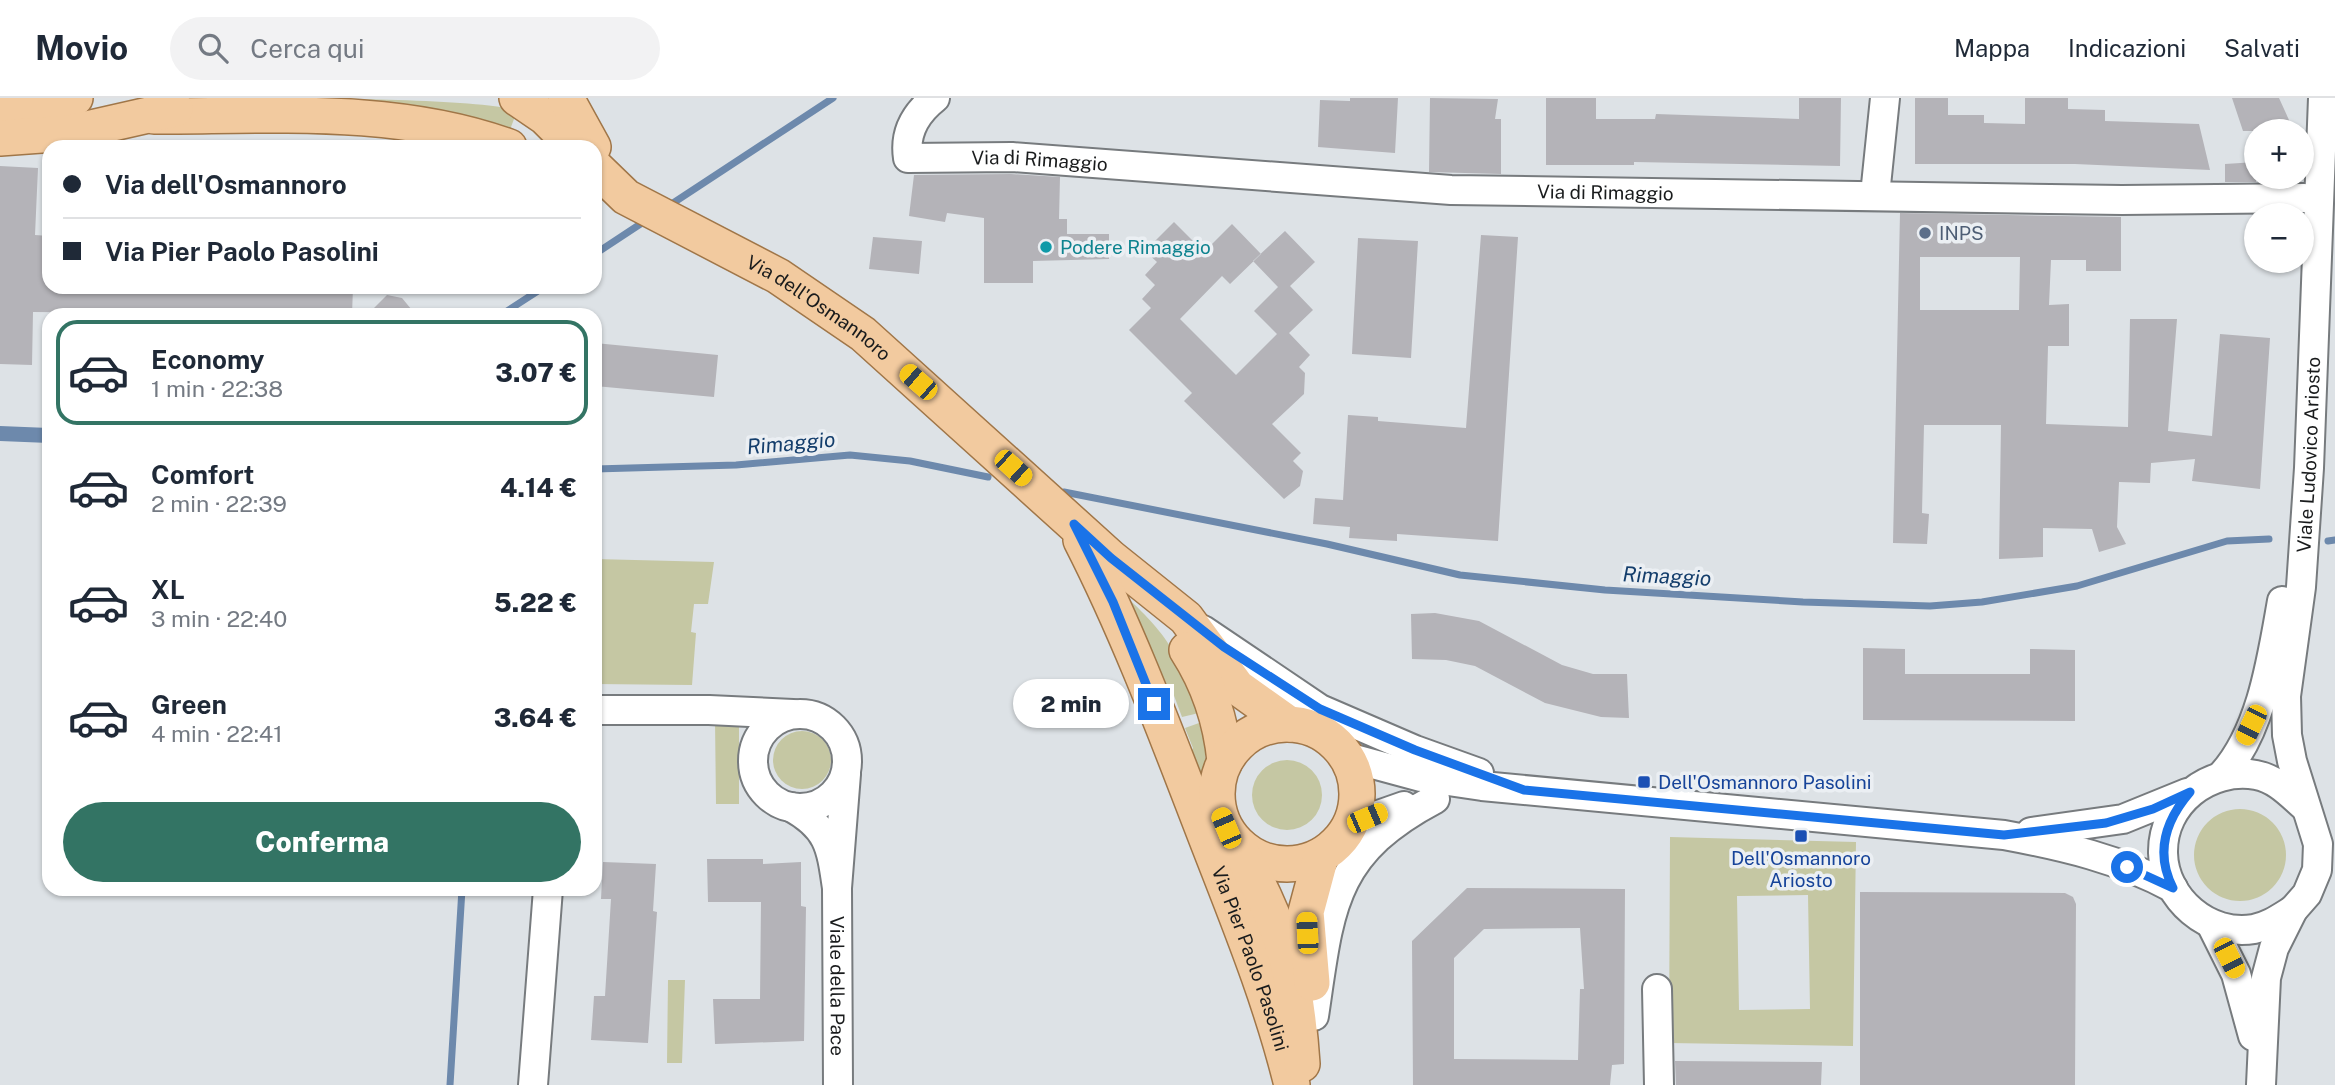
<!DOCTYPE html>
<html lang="it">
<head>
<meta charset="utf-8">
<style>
  :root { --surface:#fff; --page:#f2f2f3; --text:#1f2937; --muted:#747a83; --line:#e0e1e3; --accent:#337464 }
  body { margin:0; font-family:"Public Sans",sans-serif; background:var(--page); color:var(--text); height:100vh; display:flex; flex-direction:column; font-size:26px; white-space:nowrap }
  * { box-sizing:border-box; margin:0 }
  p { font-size:23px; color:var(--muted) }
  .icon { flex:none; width:38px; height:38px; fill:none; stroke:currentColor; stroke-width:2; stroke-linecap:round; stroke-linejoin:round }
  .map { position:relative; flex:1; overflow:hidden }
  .drawer { position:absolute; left:42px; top:210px; width:560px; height:588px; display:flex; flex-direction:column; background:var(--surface); border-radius:21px; box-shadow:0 2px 5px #0004 }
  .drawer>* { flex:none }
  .guide { position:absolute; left:42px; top:42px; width:560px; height:154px; border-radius:21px; box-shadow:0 2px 5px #0004; display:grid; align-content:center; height:154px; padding:0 21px; background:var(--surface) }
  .buttons { position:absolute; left:2244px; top:21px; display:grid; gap:14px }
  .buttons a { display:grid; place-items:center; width:70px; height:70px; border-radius:50%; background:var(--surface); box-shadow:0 2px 5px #0004; font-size:35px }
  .end { position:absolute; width:32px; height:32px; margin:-16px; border:9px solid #1a73e8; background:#fff; box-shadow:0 0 0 4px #fff }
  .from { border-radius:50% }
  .bubble { position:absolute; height:49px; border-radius:24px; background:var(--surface); box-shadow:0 2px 5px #0004; font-size:23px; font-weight:800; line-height:49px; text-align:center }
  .car { position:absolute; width:21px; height:42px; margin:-21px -10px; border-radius:9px; box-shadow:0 0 5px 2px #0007; background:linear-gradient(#f5c518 24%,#345 0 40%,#f5c518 0 76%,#345 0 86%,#f5c518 0) }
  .guide b { display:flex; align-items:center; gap:24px; height:66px; font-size:26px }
  .guide b+b { border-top:2px solid var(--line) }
  .guide i { width:18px; height:18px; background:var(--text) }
  ul { padding:12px 0 0; list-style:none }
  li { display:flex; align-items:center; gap:21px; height:105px; margin:0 14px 10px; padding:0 7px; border:4px solid transparent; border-radius:21px }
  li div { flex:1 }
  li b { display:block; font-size:26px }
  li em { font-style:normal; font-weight:800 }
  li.selected { border-color:var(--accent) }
  li>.icon { width:63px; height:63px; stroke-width:1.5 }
  .cta { display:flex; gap:14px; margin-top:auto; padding:14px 21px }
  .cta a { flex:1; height:80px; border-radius:42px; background:var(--accent); color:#fff; font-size:28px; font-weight:800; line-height:80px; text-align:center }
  header { display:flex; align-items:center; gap:42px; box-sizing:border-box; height:98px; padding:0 35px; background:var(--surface); border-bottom:2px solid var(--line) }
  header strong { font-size:33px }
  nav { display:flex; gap:38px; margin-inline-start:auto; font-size:24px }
  .search { width:490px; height:63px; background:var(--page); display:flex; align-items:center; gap:18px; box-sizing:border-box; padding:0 24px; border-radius:38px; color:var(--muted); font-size:26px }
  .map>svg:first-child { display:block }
  .green { fill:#c5c7a3; fill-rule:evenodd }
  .water { fill:#6d89ac }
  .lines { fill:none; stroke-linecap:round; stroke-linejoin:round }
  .stream { stroke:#6d89ac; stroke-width:7 }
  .building { fill:#b4b3b8; fill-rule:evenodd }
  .minor-casing { stroke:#777b7e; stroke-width:32 }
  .major-casing { stroke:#a07648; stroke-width:38 }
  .minor { stroke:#fff; stroke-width:28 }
  .major { stroke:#f2ca9f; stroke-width:35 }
  .route { stroke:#1a73e8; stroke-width:9 }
  .service-dot { fill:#5c6f8a; stroke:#ebeff3; stroke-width:2.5 }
  .culture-dot { fill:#0f9aa8; stroke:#ebeff3; stroke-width:2.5 }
  .transit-dot { fill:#1a4fb4; stroke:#ebeff3; stroke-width:2.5 }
  .labels { text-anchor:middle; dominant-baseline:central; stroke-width:7; stroke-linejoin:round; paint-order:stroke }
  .street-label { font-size:19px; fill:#191b1c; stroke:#ebeff3 }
  .service-label { font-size:19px; fill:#4e5e75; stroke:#ebeff3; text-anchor:start }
  .culture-label { font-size:19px; fill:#0d838f; stroke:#ebeff3; text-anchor:start }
  .transit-label { font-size:19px; fill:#164399; stroke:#ebeff3; text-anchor:start }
  .water-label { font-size:21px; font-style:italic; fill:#143e6c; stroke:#ebeff3 }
</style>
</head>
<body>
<header>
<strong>Movio</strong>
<div class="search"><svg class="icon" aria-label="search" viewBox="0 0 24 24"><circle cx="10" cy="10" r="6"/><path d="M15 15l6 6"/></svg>Cerca qui</div>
<nav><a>Mappa</a><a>Indicazioni</a><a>Salvati</a></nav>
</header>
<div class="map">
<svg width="2335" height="987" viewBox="0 0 2335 987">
  <rect width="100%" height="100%" fill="#dde2e6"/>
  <path class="green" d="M 242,0 C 292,0 485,0 517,13 L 508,37 Z
    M 595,461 L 714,464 L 708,506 L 694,506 L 691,534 L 696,535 L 692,587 L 595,586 Z
    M 1117,490 C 1167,536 1177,551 1199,615 L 1182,619 L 1170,587 L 1151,581 Z
    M 715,622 L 739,622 L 739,706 L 716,706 Z
    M 1199,625 L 1205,647 L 1207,707 L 1185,667 L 1193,650 L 1185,630 Z
    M773 662a29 29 0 1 1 58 0a29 29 0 1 1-58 0Z
    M1252 697a35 35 0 1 1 70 0a35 35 0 1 1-70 0Z
    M2194 757a46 46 0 1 1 92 0a46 46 0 1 1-92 0Z
    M 1670,739 L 1856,744 L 1853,948 L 1669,945 ZM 1808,797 L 1810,911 L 1739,912 L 1737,798 Z
    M 668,882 L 685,882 L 682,965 L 667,965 Z"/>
  <path class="water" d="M 0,328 L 49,330 L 49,345 L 0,343 Z"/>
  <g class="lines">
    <path class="stream" d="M 667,109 L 833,0
      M 595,156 L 648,121
      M 501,217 L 544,189
      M 595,371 L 736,367 L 850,357 L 910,363 L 988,379
      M 1064,394 L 1327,446 L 1460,477 L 1605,492 L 1803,504 L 1930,508 L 1982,504 L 2077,488 L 2227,443 L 2269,441
      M 2328,443 L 2335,442
      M 450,987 L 462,791"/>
  </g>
  <path class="building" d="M 1350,0 L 1398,0 L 1395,55 L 1318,49 L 1320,2 L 1350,3 Z
    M 1430,0 L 1498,1 L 1495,21 L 1501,21 L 1501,76 L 1429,74 Z
    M 1546,0 L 1596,0 L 1596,21 L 1655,21 L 1656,16 L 1799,21 L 1799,0 L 1841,0 L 1840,68 L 1634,64 L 1634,67 L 1546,67 Z
    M 1915,0 L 1948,0 L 1948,17 L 1984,17 L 1984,25 L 2025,26 L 2025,0 L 2068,0 L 2068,11 L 2105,12 L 2105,23 L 2199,26 L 2210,72 L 2075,66 L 1915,66 Z
    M 2232,0 L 2279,0 L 2294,33 L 2243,33 Z
    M 2256,64 L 2256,84 L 2225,84 L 2225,66 Z
    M 0,68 L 38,70 L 35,137 L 49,138 L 49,189 L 353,189 L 352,217 L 33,214 L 32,267 L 0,266 Z
    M 1011,76 L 1060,79 L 1059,121 L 1067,121 L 1067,136 L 1109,136 L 1109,161 L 1033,163 L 1033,185 L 984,185 L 984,120 L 947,115 L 945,124 L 909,118 L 914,77 Z
    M 1900,115 L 2121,119 L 2121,173 L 2086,173 L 2086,162 L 2051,162 L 2049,207 L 2069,206 L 2069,248 L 2048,248 L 2046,326 L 2128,329 L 2130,221 L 2177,221 L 2168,333 L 2212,338 L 2220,236 L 2270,240 L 2260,391 L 2192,383 L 2195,361 L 2151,365 L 2150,385 L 2119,384 L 2117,429 L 2126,446 L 2099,454 L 2092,431 L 2043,430 L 2043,459 L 1999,461 L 2001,327 L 1924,327 L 1922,415 L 1929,416 L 1927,446 L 1893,445 ZM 1920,159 L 2020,159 L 2019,212 L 1920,212 Z
    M 1174,124 L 1204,154 L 1232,126 L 1261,156 L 1230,186 L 1222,178 L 1180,221 L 1236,277 L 1277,236 L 1254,213 L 1278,189 L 1253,163 L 1285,133 L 1315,164 L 1290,188 L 1313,212 L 1289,235 L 1310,257 L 1299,269 L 1305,275 L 1304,296 L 1272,326 L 1301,355 L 1293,363 L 1303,373 L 1300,388 L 1284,401 L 1184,303 L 1192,295 L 1129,232 L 1151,210 L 1142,201 L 1155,187 L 1145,177 L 1157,164 L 1145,153 Z
    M 1481,137 L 1518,139 L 1498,443 L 1397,436 L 1397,443 L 1349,440 L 1350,429 L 1313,426 L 1315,400 L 1343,402 L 1348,317 L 1378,319 L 1378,323 L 1466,330 Z
    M 873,139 L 922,143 L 919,176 L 869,171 Z
    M 1358,140 L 1418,143 L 1411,260 L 1352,256 Z
    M 387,197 L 402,200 L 416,217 L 367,217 Z
    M 595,245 L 718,257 L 714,299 L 595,288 Z
    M 1435,515 L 1479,523 L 1562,567 L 1593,576 L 1627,576 L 1629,620 L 1601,619 L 1545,605 L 1475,568 L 1446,562 L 1412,561 L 1411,516 Z
    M 1863,550 L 1905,551 L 1905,576 L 2030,576 L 2030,551 L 2075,552 L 2075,623 L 1863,622 Z
    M 707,761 L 763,761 L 763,766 L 801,764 L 801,808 L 806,809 L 804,943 L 715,946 L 713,901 L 760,901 L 761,804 L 708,804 Z
    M 603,764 L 656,766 L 653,813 L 657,814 L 648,945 L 591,942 L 594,898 L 605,898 L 611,801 L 601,801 Z
    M 1467,790 L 1625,791 L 1624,966 L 1612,967 L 1610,987 L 1413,987 L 1412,843 ZM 1580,830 L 1584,891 L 1580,891 L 1578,962 L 1454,961 L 1454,860 L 1484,831 Z
    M 1860,794 L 2065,795 L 2073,799 L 2076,806 L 2075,987 L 1860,987 Z
    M 1675,963 L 1822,964 L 1821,987 L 1676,987 Z"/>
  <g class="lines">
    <g class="minor-casing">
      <g id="minor">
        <path id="s1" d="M 935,0 C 916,15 904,34 908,60 L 1012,59 L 1451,92 L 2122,102 L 2304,100"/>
        <path d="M 1875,97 L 1885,0"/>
        <path d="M 1203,532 L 1320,611 L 1415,652 L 1479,675"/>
        <path d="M 595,612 L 709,612 L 793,616"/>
        <circle cx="800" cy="663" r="47"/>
        <path d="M 1347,659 L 1421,679 L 1482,688 L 2004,737 C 2063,748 2120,761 2173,790"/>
        <path d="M 2222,677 C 2262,633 2272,559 2282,503"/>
        <path d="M 791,709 C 829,730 831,749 837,790 L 846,676"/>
        <path d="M 2031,734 L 2123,721 L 2187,695"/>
        <path d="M 1347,735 L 1367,721 L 1404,708"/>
        <path id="s2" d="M 837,790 L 838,987"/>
        <path d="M 2293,812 C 2280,820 2269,828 2254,831 C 2209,839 2164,801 2163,755 C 2162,705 2209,669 2256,677 C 2277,681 2290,696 2305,709"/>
        <path d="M 2211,826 L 2236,876 L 2253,938"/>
        <path d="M 1657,891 L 1659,987"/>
        <path d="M 1314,918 C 1330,810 1331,756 1435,701"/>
        <path d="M 533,987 L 548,791"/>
        <path id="s3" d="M 2261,987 L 2266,880 L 2274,850 L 2293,812 L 2307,796 L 2317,772 L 2318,746 L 2292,663 L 2287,637 L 2286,598 L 2301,489 L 2309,370 L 2323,0"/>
      </g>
    </g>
    <g class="major-casing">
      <g id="major">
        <path d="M 517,0 L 545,19 L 575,49"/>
        <path d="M 566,0 L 593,49"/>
        <path d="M 0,9 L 75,0"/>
        <path d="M 154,18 C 271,18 397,8 509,49"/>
        <path d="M 0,40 L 69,35 L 175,11"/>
        <path id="s4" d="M 595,69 L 626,99 L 778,178 L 863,236 L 1111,460 L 1186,520 L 1237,589 L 1289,626"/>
        <path id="s5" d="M 1081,442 C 1128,534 1164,630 1201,726 C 1234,812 1270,897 1292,987"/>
        <path d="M 1187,552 C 1209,586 1221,623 1225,663"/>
        <circle cx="1287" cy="696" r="70"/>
        <path d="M 1237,747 C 1283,827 1296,875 1302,966"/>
        <path d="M 1312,885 L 1306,814 L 1321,758"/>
      </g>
    </g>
    <use href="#minor" class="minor"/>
    <use href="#major" class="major"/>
  </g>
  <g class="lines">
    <path class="route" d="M 1154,606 L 1113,504 L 1074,426 L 1111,460 L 1224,549 L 1320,611 L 1415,652 L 1524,692 L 2004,737 L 2106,725 L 2153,711 L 2190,694 C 2165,723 2155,755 2173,790 L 2127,769"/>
  </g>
  <circle class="service-dot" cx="1925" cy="135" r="7"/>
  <circle class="culture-dot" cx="1046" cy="149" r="7"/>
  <g class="transit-dot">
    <rect x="1637" y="677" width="14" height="14" rx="3.5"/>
    <rect x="1794" y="731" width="14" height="14" rx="3.5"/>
  </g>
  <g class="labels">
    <g class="street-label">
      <text stroke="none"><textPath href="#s1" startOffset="201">Via di Rimaggio</textPath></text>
      <text stroke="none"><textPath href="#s1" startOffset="768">Via di Rimaggio</textPath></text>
      <text stroke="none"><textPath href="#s4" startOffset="266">Via dell'Osmannoro</textPath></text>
      <text stroke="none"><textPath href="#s3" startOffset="649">Viale Ludovico Ariosto</textPath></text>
      <text stroke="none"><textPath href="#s5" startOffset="452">Via Pier Paolo Pasolini</textPath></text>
      <text stroke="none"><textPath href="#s2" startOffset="98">Viale della Pace</textPath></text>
    </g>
    <g class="service-label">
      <text x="1939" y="135">INPS</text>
    </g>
    <g class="culture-label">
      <text x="1060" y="149">Podere Rimaggio</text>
    </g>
    <g class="transit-label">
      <text x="1658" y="684">Dell'Osmannoro Pasolini</text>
      <text x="1801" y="760" text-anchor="middle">Dell'Osmannoro<tspan x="1801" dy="22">Ariosto</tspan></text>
    </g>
    <g class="water-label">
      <text transform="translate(791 345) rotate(-5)">Rimaggio</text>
      <text transform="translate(1667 478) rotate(3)">Rimaggio</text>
    </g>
  </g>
</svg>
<div class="buttons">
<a>+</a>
<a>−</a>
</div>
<i class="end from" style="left:2127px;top:769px"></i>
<i class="end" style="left:1154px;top:606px"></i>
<div class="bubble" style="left:1013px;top:581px;width:116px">2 min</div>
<i class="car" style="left:918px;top:284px;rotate:311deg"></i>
<i class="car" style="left:1013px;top:370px;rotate:132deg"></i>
<i class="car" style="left:2251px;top:627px;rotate:206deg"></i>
<i class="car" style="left:1367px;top:720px;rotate:67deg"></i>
<i class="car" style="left:1226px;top:730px;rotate:337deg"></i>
<i class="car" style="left:1307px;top:835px;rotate:357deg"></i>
<i class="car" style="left:2229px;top:860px;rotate:153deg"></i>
<div class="guide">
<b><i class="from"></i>Via dell'Osmannoro</b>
<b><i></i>Via Pier Paolo Pasolini</b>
</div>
<section class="drawer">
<ul>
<li class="selected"><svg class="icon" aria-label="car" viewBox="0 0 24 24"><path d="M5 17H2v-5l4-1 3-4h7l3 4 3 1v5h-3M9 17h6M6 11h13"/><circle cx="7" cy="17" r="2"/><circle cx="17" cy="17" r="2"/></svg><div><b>Economy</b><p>1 min · 22:38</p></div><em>3.07 €</em></li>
<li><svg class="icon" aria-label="car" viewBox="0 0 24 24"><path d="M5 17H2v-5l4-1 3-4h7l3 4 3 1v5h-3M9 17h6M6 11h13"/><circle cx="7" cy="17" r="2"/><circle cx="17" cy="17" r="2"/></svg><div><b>Comfort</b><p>2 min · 22:39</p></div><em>4.14 €</em></li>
<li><svg class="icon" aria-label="car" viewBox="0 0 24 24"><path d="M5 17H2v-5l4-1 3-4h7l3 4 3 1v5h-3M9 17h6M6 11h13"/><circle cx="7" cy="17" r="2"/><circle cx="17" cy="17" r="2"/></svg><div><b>XL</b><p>3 min · 22:40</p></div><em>5.22 €</em></li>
<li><svg class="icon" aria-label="car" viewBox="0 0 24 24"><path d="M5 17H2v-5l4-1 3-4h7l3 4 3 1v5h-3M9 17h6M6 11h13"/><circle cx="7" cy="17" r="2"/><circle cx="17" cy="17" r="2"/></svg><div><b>Green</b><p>4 min · 22:41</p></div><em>3.64 €</em></li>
</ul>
<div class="cta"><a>Conferma</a></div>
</section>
</div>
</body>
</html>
